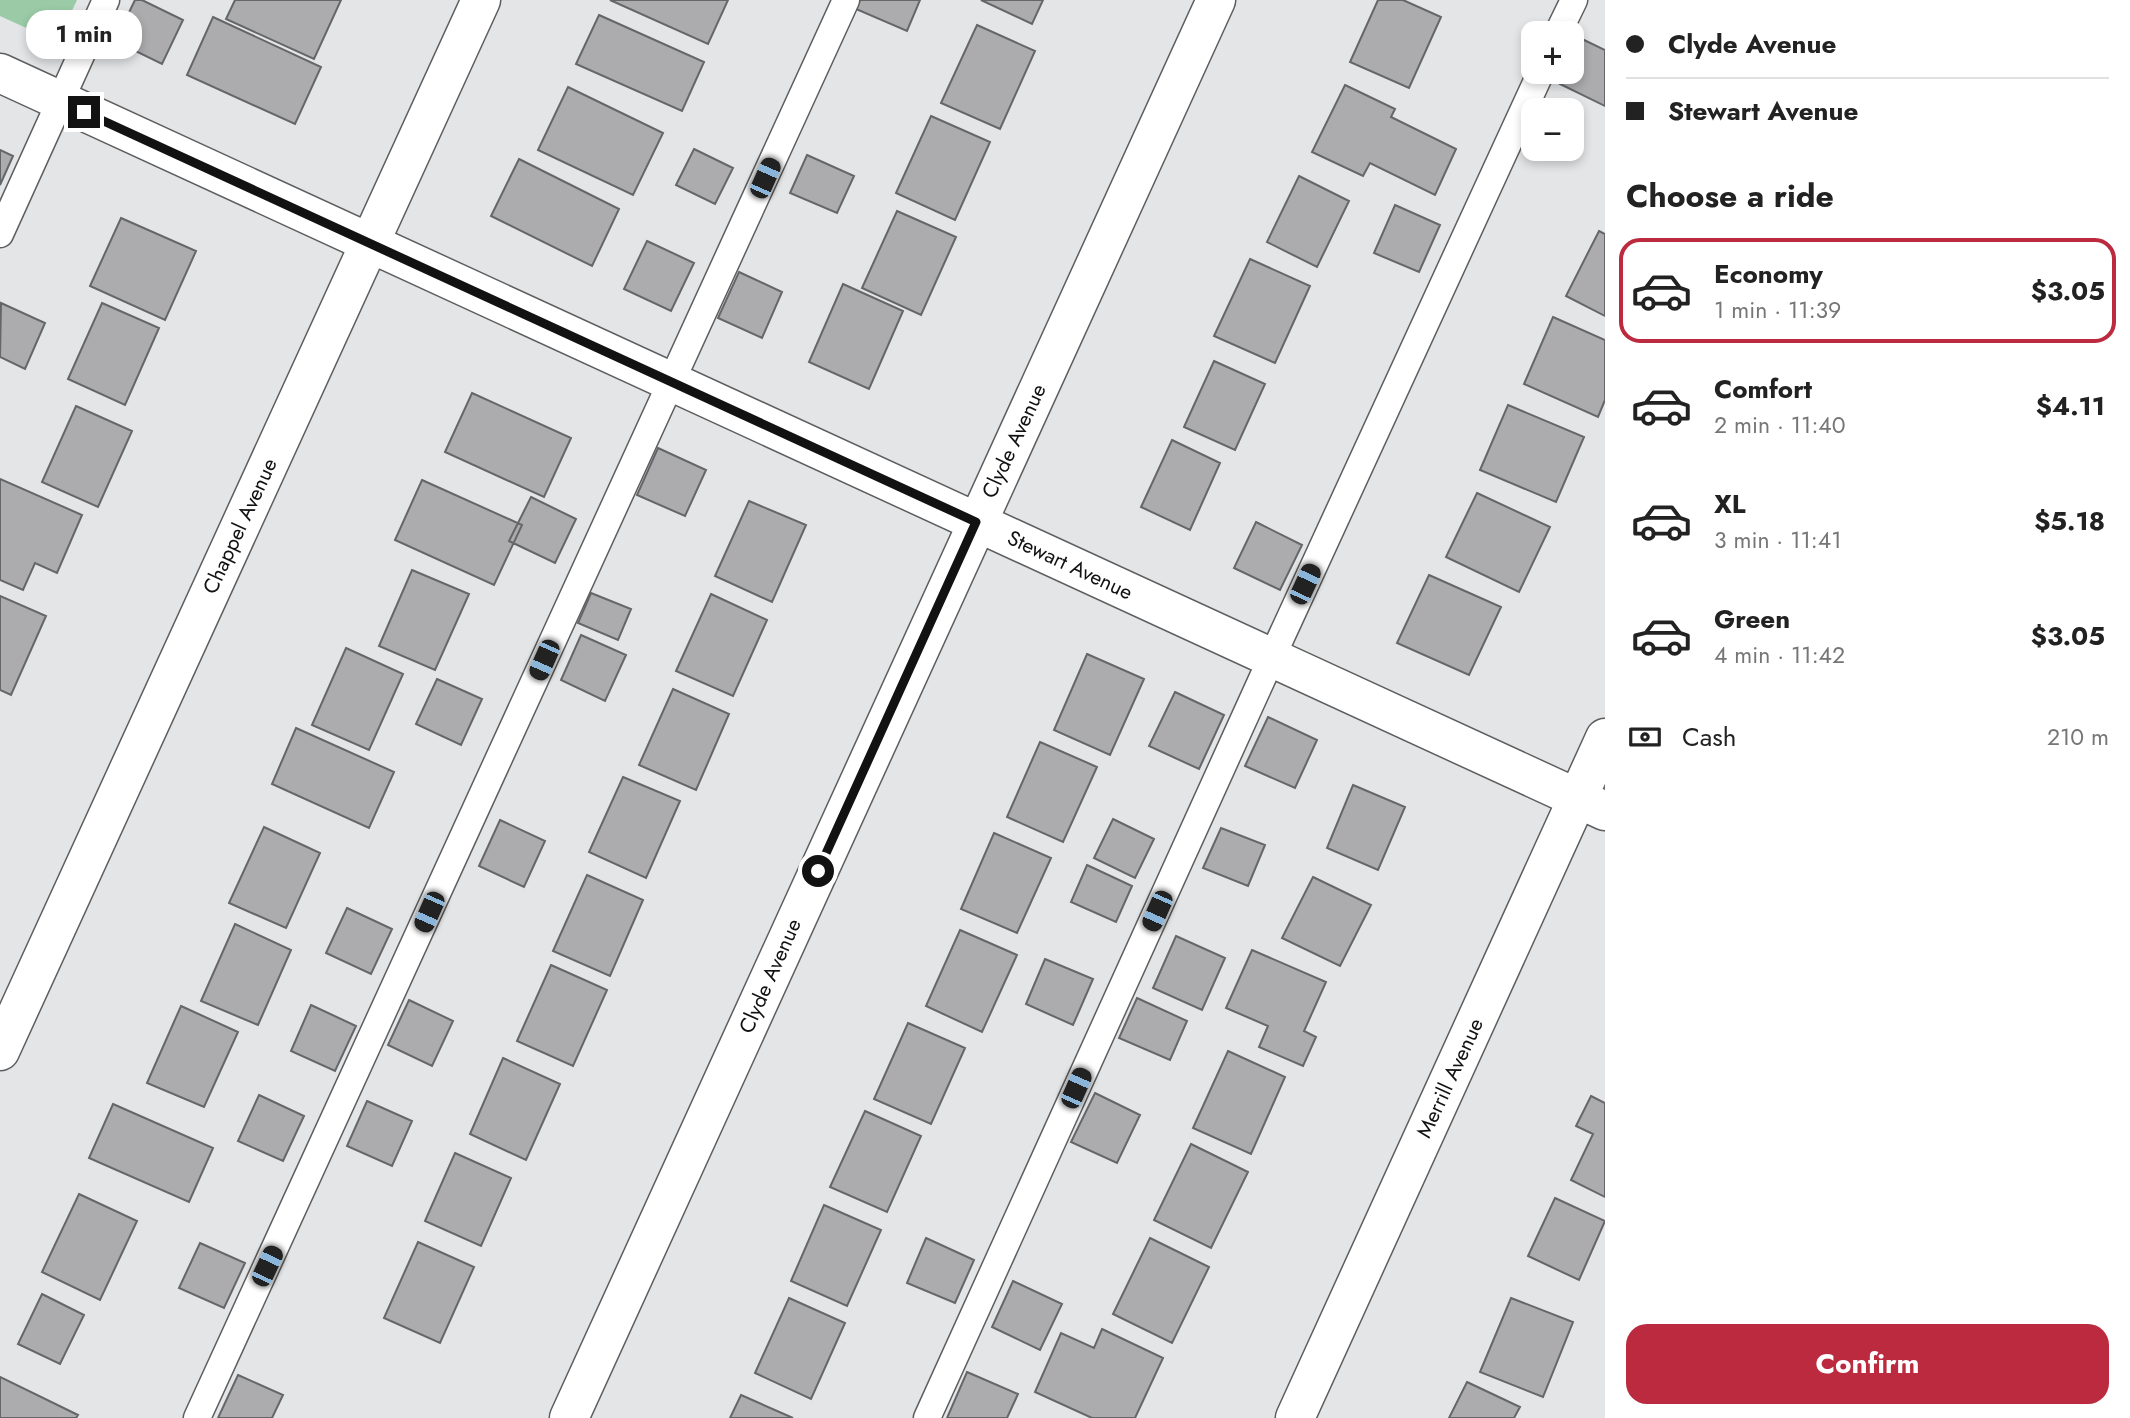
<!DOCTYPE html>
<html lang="en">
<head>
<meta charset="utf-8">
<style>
  :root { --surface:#fff; --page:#f6f6f6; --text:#222; --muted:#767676; --line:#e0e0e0; --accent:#bb2a3e }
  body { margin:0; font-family:Jost,sans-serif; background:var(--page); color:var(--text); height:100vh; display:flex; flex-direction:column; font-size:26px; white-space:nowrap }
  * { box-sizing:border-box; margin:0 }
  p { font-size:23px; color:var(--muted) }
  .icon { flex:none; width:38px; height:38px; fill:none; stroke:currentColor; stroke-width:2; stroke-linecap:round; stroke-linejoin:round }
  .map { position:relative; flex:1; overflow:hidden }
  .details { display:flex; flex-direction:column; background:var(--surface); width:525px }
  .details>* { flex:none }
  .hud { display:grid; align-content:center; height:154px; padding:0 21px; background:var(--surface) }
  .tools { position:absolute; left:1521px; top:21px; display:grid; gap:14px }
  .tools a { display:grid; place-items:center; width:63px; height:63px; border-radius:14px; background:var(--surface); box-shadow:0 4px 10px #0003; font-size:35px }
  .end { position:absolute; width:32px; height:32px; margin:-16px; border:9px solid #121213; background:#fff; box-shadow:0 0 0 4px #fff }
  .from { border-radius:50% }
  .bubble { position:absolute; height:49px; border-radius:21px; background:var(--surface); box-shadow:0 4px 10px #0003; font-size:23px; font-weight:700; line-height:49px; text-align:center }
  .car { position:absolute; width:21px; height:42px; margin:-21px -10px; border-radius:9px; box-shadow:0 0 5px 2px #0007; background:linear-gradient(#222 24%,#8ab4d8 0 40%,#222 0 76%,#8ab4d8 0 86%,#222 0) }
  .hud b { display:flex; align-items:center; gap:24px; height:66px; font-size:26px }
  .hud b+b { border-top:2px solid var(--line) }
  .hud i { width:18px; height:18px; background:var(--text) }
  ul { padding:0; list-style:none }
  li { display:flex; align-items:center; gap:21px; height:105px; margin:0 14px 10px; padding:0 7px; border:4px solid transparent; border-radius:21px }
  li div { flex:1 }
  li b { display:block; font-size:26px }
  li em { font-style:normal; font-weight:700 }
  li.on { border-color:var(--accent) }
  li>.icon { width:63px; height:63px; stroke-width:1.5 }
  h2 { padding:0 21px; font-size:32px; line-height:84px }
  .pay { display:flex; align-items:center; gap:18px; height:77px; padding:0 21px; font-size:26px }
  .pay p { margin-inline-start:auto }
  .action { display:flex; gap:14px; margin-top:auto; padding:14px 21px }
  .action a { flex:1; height:80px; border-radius:21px; background:var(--accent); color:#fff; font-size:28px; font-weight:700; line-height:80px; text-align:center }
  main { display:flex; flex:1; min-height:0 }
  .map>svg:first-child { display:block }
  .green { fill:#9acaa6 }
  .building { fill:#acacae; stroke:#656668; stroke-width:2 }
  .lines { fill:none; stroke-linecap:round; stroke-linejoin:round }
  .lane-casing { stroke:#5d5e5f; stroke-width:29 }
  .street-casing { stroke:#5d5e5f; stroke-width:41 }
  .lane { stroke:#fff; stroke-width:26 }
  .street { stroke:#fff; stroke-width:38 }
  .route { stroke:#121213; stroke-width:9 }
  .labels { text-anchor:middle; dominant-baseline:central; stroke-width:5; stroke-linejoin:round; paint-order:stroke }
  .street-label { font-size:21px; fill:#121213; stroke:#fff }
</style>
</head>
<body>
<main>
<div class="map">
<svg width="1605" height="1418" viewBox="0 0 1605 1418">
  <rect width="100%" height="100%" fill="#e4e5e7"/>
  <path class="green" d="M 0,0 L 77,0 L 57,42 L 0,16 Z"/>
  <path class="building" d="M 135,0 L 142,0 L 183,20 L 162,64 L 115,41 Z
    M 235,0 L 341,0 L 314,59 L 226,19 Z
    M 610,0 L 728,0 L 708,44 Z
    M 860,0 L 920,0 L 907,31 L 856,9 Z
    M 981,0 L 1043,0 L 1032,24 Z
    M 1378,0 L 1403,0 L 1441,17 L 1409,88 L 1350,62 Z
    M 599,15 L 704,62 L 682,111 L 576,64 Z
    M 213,17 L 321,67 L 295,124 L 187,75 Z
    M 977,25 L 1035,51 L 1000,129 L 941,103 Z
    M 1582,39 L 1605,50 L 1605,106 L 1560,84 L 1566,72 L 1572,72 L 1572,61 Z
    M 1345,85 L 1395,109 L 1391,117 L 1456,149 L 1435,195 L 1370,163 L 1363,176 L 1312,152 Z
    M 568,87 L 663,133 L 633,195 L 538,150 Z
    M 931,116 L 990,142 L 955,220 L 896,193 Z
    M 694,149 L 733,168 L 715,204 L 676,185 Z
    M 0,150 L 13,156 L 0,185 Z
    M 807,155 L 854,176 L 837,213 L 790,193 Z
    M 519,159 L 619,209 L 592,266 L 491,216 Z
    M 1299,176 L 1349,201 L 1317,267 L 1267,242 Z
    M 1395,205 L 1440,225 L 1419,272 L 1374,253 Z
    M 897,211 L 956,237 L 921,315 L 862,288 Z
    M 121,218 L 196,251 L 165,320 L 90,286 Z
    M 1599,231 L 1605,234 L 1605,316 L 1566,296 Z
    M 647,241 L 694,263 L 671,311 L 624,289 Z
    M 1250,259 L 1310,286 L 1275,363 L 1214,336 Z
    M 739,272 L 782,292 L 762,338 L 718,318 Z
    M 843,284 L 903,311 L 869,389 L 809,362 Z
    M 1,303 L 45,323 L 25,369 L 0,357 Z
    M 102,303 L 159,328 L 125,405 L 68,379 Z
    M 1553,317 L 1605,340 L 1605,400 L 1598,417 L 1524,384 Z
    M 1214,361 L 1265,384 L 1235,450 L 1184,427 Z
    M 472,393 L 571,438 L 544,497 L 445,452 Z
    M 1508,405 L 1584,437 L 1556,502 L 1480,470 Z
    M 76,406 L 132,431 L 98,507 L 42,482 Z
    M 1172,440 L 1220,463 L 1190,530 L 1141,507 Z
    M 658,448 L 706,470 L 685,516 L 637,495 Z
    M 0,479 L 82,515 L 57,573 L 35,563 L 23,590 L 0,580 Z
    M 422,480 L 522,525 L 494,585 L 395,540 Z
    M 1477,493 L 1550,527 L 1519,592 L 1446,557 Z
    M 531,497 L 576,519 L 555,563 L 509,541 Z
    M 749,501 L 806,525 L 772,602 L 715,576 Z
    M 1256,522 L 1302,545 L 1280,590 L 1234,568 Z
    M 412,570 L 469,594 L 435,670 L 379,646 Z
    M 1429,575 L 1501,607 L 1469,675 L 1397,643 Z
    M 591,593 L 631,609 L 618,640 L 578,623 Z
    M 711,594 L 767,620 L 733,696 L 676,671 Z
    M 0,596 L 46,616 L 11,695 L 0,690 Z
    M 581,635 L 626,655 L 605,701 L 561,680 Z
    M 346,648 L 403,674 L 369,750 L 312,725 Z
    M 1087,654 L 1144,679 L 1110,755 L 1054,730 Z
    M 437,679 L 482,699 L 461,745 L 416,724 Z
    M 673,689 L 729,714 L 696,790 L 639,765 Z
    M 1175,692 L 1224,715 L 1199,769 L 1149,746 Z
    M 1268,717 L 1317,740 L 1295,788 L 1245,766 Z
    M 296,728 L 394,772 L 369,828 L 272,784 Z
    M 1040,742 L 1097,767 L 1063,842 L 1007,817 Z
    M 623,777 L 680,801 L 646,878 L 589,852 Z
    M 1353,785 L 1405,807 L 1378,870 L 1327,848 Z
    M 1113,819 L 1154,839 L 1135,878 L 1094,858 Z
    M 500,820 L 545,841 L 524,887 L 479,866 Z
    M 264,827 L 320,853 L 286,928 L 229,903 Z
    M 1221,828 L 1265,845 L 1248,886 L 1203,868 Z
    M 994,833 L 1051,858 L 1017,933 L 961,909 Z
    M 1087,865 L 1132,886 L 1116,922 L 1071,902 Z
    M 587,875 L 643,900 L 610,976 L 553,951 Z
    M 1313,877 L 1371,905 L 1340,966 L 1282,938 Z
    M 347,908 L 392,929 L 371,974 L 326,953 Z
    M 235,924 L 291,950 L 258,1025 L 201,1001 Z
    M 960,930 L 1017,955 L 982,1032 L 926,1006 Z
    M 1176,936 L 1225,958 L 1202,1010 L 1153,988 Z
    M 1252,950 L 1326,982 L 1304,1031 L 1316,1037 L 1303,1066 L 1259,1047 L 1268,1026 L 1226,1008 Z
    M 1045,959 L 1093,979 L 1073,1025 L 1026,1004 Z
    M 551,965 L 607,990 L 573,1066 L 517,1041 Z
    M 1137,998 L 1187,1021 L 1170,1060 L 1119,1038 Z
    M 409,1000 L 453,1021 L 432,1066 L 388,1045 Z
    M 311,1005 L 356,1026 L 335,1071 L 291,1051 Z
    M 181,1006 L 238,1032 L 204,1107 L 147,1083 Z
    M 908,1023 L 965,1048 L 931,1124 L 874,1099 Z
    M 1228,1051 L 1285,1077 L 1251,1154 L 1193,1128 Z
    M 503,1058 L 560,1084 L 526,1160 L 470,1134 Z
    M 1095,1093 L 1140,1115 L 1117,1163 L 1071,1142 Z
    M 259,1095 L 304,1116 L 283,1161 L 238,1141 Z
    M 1591,1096 L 1605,1103 L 1605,1197 L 1571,1180 L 1593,1134 L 1576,1126 Z
    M 367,1101 L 412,1121 L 392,1166 L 347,1146 Z
    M 113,1104 L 213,1148 L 189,1202 L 89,1158 Z
    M 865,1111 L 921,1136 L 887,1212 L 830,1187 Z
    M 1191,1144 L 1248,1172 L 1211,1248 L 1154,1220 Z
    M 455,1153 L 511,1178 L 481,1246 L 425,1221 Z
    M 79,1194 L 137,1221 L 100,1300 L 42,1272 Z
    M 1555,1198 L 1605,1221 L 1579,1280 L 1528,1256 Z
    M 824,1205 L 881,1230 L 847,1306 L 791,1281 Z
    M 926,1238 L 974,1260 L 955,1303 L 907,1283 Z
    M 1150,1238 L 1209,1267 L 1172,1343 L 1113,1314 Z
    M 418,1242 L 474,1267 L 440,1343 L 384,1318 Z
    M 200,1243 L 245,1263 L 224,1308 L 179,1288 Z
    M 1013,1281 L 1062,1304 L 1040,1350 L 992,1327 Z
    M 42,1294 L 84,1315 L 60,1364 L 18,1344 Z
    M 789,1298 L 845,1323 L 811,1399 L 755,1373 Z
    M 1511,1298 L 1573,1322 L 1543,1397 L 1480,1372 Z
    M 1102,1329 L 1163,1358 L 1135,1418 L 1092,1418 L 1035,1392 L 1061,1333 L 1094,1348 Z
    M 967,1372 L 1018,1394 L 1007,1418 L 947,1418 Z
    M 238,1375 L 283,1395 L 272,1418 L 218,1418 Z
    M 0,1377 L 78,1415 L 76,1418 L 0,1418 Z
    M 1467,1382 L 1520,1407 L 1514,1418 L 1449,1418 Z
    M 741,1395 L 793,1418 L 730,1418 Z"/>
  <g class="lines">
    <g class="lane-casing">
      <path id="lane" d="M 1558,33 L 1574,0
        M 0,234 L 106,0
        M 197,1418 L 846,0
        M 927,1418 L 1272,657 L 1541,72"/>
    </g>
    <g class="street-casing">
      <path id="street" d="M 0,73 L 1605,811
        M 0,1051 L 481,0
        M 569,1418 L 1216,0
        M 1295,1418 L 1605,738"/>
    </g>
    <use href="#lane" class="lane"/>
    <use href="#street" class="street"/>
  </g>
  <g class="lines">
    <path class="route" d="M 84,112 L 976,522 L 818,871"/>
  </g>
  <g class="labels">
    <g class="street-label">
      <text transform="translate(1014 441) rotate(-65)">Clyde Avenue</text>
      <text transform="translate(240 526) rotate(-65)">Chappel Avenue</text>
      <text transform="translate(1070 565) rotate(25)">Stewart Avenue</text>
      <text transform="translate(770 976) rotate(-66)">Clyde Avenue</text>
      <text transform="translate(1450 1078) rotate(-65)">Merrill Avenue</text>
    </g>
  </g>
</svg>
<div class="tools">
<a>+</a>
<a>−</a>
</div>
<i class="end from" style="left:818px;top:871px"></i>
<i class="end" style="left:84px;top:112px"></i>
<div class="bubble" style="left:26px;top:10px;width:116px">1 min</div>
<i class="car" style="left:765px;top:178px;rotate:24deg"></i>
<i class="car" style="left:1305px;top:584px;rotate:25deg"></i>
<i class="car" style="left:544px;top:660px;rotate:204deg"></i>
<i class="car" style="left:1157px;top:911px;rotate:204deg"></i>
<i class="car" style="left:429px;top:912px;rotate:204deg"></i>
<i class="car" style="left:1076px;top:1088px;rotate:24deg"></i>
<i class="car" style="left:267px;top:1266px;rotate:25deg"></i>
</div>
<section class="details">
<div class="hud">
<b><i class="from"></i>Clyde Avenue</b>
<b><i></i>Stewart Avenue</b>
</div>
<h2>Choose a ride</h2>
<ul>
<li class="on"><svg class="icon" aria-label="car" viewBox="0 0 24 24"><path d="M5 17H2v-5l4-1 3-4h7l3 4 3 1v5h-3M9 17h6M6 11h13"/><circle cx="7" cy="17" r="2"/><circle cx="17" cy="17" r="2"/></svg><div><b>Economy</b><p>1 min · 11:39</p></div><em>$3.05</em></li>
<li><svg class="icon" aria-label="car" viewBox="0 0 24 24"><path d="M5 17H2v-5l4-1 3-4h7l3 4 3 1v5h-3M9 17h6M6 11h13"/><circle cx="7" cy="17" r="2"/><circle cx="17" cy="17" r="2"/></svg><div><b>Comfort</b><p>2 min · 11:40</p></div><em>$4.11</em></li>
<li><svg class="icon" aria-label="car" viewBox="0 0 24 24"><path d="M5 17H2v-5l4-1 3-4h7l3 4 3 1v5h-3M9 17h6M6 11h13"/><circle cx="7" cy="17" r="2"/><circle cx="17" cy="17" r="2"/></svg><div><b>XL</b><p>3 min · 11:41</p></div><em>$5.18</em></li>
<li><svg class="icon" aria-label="car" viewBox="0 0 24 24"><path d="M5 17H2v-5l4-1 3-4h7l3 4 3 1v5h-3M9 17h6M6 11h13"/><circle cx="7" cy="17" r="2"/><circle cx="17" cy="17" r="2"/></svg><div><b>Green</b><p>4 min · 11:42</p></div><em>$3.05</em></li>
</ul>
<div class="pay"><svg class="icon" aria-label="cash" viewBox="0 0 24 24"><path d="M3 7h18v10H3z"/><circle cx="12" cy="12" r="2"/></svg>Cash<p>210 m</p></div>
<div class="action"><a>Confirm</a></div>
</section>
</main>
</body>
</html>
